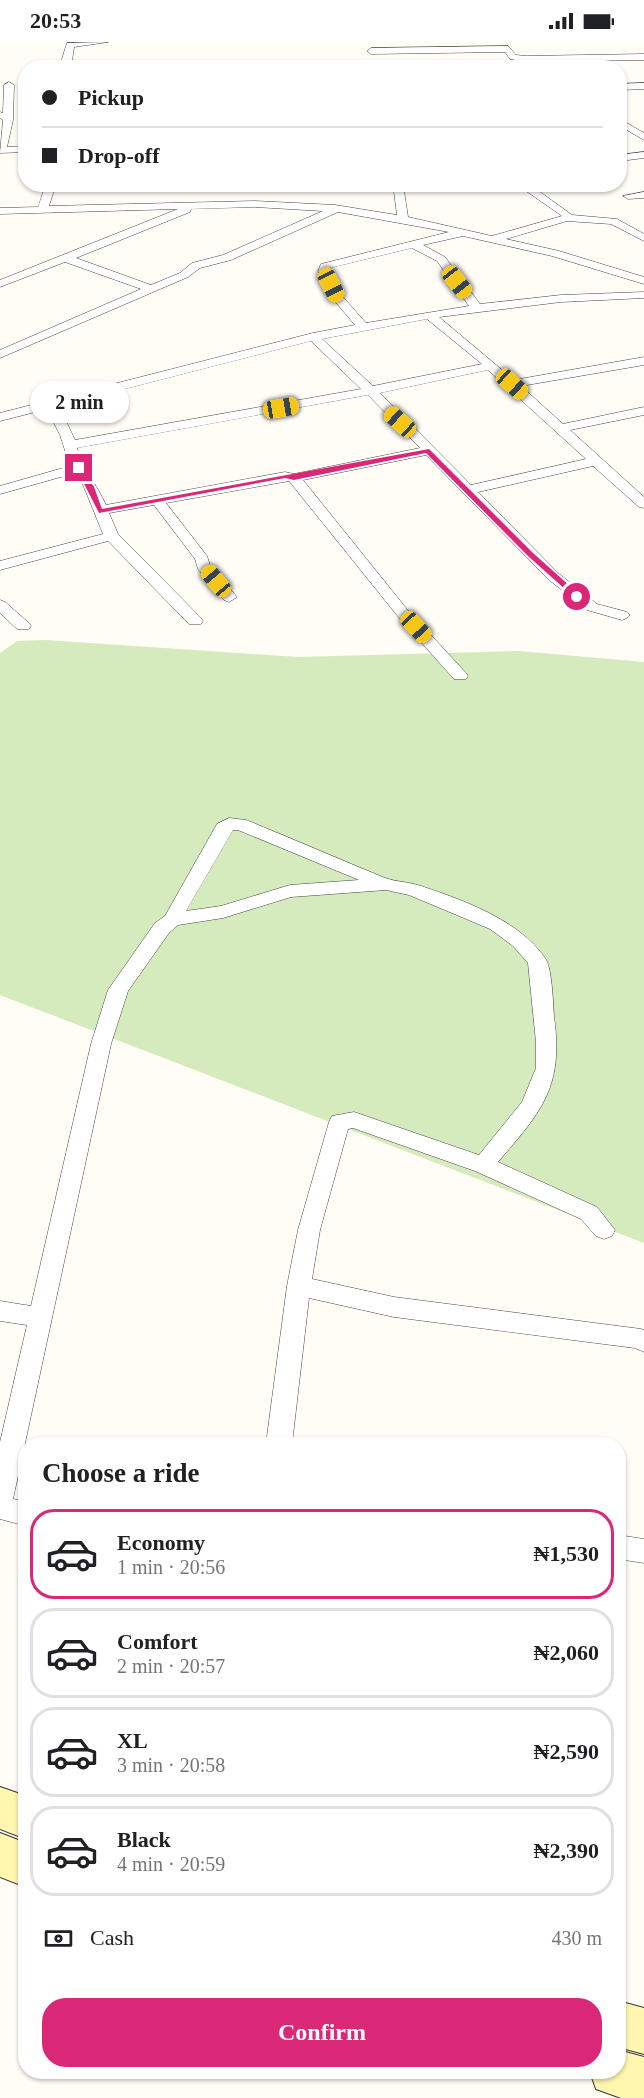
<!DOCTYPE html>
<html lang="en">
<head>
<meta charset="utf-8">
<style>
  :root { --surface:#fff; --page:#f6f6f6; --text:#202124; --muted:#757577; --line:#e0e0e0; --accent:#db2777 }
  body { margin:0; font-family:Georgia,serif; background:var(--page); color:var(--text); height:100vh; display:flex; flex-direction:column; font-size:22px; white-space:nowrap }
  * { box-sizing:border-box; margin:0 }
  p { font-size:20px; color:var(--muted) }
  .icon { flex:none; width:33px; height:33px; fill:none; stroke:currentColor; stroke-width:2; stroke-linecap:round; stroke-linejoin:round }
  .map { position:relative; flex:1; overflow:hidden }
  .side { position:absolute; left:18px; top:1395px; width:608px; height:642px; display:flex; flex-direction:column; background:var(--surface); border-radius:24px; box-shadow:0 2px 4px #0004 }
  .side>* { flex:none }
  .banner { position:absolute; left:18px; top:18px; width:609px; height:132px; border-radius:24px; box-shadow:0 2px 4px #0004; display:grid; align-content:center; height:132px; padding:0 24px; background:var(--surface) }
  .end { position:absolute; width:27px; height:27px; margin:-14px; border:8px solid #db2777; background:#fff; box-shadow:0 0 0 3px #fff }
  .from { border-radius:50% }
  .bubble { position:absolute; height:42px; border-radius:21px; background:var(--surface); box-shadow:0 2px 4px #0004; font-size:20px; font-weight:700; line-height:42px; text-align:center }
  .car { position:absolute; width:18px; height:36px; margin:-18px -9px; border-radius:8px; box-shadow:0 0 4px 2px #0007; background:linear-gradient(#f5c518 24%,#345 0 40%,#f5c518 0 76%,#345 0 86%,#f5c518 0) }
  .banner b { display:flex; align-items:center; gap:21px; height:57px; font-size:22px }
  .banner b+b { border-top:2px solid var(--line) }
  .banner i { width:15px; height:15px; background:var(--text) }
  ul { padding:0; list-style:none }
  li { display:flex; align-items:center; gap:18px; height:90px; margin:0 12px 9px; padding:0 12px; border:3px solid var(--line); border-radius:24px }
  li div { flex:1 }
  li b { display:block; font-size:22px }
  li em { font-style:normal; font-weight:700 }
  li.active { border-color:var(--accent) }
  li>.icon { width:54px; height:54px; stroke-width:1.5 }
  h2 { padding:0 24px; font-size:27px; line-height:72px }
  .pay { display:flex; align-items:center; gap:15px; height:66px; padding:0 24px; font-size:22px }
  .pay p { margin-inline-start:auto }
  .primary-button { display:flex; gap:12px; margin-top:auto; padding:12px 24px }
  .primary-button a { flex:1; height:69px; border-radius:24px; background:var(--accent); color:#fff; font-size:24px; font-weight:700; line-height:69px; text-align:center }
  .status { display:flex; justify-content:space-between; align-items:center; height:42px; padding:0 30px; background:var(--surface); direction:ltr }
  .status svg { height:16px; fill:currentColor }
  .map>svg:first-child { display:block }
  .green { fill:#d5ebbd }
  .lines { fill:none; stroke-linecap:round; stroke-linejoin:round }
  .street-casing { stroke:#444; stroke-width:1 }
  .secondary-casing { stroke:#333; stroke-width:2 }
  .street { fill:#fff; fill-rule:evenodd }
  .secondary { fill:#fff6b0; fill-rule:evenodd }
  .route { fill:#db2777 }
</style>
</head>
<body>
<div class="status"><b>20:53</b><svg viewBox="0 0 49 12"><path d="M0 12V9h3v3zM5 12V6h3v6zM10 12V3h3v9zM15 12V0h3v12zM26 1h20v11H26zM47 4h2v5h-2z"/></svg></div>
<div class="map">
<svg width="644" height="2056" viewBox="0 0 644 2056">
  <rect width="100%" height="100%" fill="#fffdf5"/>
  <path class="green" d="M 46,598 L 298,615 L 519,609 L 644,620 L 644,1201 L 0,953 L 0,611 L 17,599 Z"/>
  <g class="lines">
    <g class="street-casing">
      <path id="street" d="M 108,0 L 74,5 L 71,26 L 62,26 L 62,17 L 67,1 Z
        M 508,4 L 516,13 L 526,14 L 644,12 L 644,18 L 526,20 L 510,17 L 505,10 L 371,12 L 367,9 L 371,6 Z
        M 374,22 L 378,25 L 318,26 L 322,23 Z
        M 9,40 L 14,43 L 13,78 L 7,105 L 26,104 L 26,110 L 0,111 L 3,78 L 0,76 L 0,70 L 3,71 L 4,43 Z
        M 644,41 L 644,47 L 620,48 L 620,42 Z
        M 620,77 L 644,91 L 644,98 L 620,84 Z
        M 644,110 L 644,116 L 620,119 L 620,113 Z
        M 46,142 L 56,142 L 49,164 L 255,159 L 335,163 L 397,173 L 393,142 L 403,142 L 408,175 L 492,194 L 562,174 L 519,144 L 529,142 L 572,173 L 617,177 L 644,192 L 644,199 L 611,182 L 567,179 L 506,197 L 559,209 L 644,235 L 644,242 L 552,214 L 463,194 L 423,203 L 445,215 L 480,262 L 561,253 L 644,250 L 644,256 L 561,260 L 439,275 L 514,338 L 644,315 L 644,323 L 521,344 L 563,382 L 644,365 L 644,373 L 570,388 L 644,455 L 644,466 L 639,465 L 593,424 L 478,450 L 558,531 L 597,562 L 627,570 L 630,573 L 627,576 L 622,578 L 587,568 L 548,537 L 426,413 L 303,438 L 406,566 L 466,631 L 468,634 L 466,637 L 454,637 L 396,572 L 289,439 L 166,461 L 207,514 L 210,523 L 237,555 L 229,560 L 224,558 L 198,527 L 195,517 L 154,463 L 109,471 L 118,492 L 201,576 L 203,579 L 201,582 L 189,582 L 108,499 L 0,528 L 0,519 L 103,492 L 84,445 L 75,431 L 0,452 L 0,444 L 70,424 L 60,393 L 47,367 L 0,379 L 0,371 L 313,291 L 355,283 L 332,256 L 318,229 L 321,222 L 449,190 L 338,170 L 231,218 L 200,226 L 188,235 L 0,316 L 0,308 L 141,247 L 65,220 L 0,245 L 0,238 L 178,167 L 0,172 L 0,166 L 38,165 ZM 255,165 L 323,169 L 223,213 L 192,221 L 180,231 L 151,243 L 76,216 L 190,170 L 191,167 ZM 412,206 L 437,219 L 469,264 L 366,281 L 343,255 L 330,226 ZM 427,277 L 482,322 L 373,344 L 322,297 ZM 311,299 L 361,347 L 75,398 L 59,364 ZM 488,328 L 586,417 L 471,443 L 380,351 ZM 368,353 L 420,406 L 294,432 L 285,430 L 106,463 C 97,443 83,427 77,406 Z
        M 644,150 L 644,156 L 628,157 L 623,154 Z
        M 0,558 L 5,560 L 29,581 L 31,584 L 29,587 L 17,587 L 0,571 Z
        M 229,776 L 246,778 C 293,797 339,817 385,836 C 396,840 410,840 421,844 C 463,858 519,878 545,916 C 552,925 553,961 554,974 C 564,1045 542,1069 498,1120 L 597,1165 L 615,1188 L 612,1194 L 604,1197 L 596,1194 L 581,1177 L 475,1129 L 353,1086 L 348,1087 L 320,1188 L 312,1237 L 394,1255 L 641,1287 L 644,1288 L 644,1310 L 635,1306 L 394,1275 L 309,1256 L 292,1402 L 266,1402 L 287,1244 L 298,1188 L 329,1080 L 332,1074 L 354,1070 L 479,1113 L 522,1060 L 536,1026 L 536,1000 L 528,921 L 513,904 L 490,887 L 409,853 L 386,848 L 291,855 L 223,876 L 178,883 L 169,891 L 128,949 L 111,1002 L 13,1457 L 26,1460 L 26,1484 L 0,1477 L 0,1400 L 27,1283 L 0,1279 L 0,1259 L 31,1264 L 91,1002 L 108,948 L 155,881 L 165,874 L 217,782 ZM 233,788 L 238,788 L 359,838 L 290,843 L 221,864 L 186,869 Z
        M 618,1493 L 644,1497 L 644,1521 L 618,1517 Z"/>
    </g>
    <g class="secondary-casing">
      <path id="secondary" d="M 0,1745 L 26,1754 L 26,1797 L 0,1787 Z
        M 0,1791 L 26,1801 L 26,1845 L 0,1835 Z
        M 618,1959 L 644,1966 L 644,2012 L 618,2005 Z
        M 618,2008 L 644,2015 L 644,2056 L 621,2056 L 596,2047 L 590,2030 L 618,2030 Z"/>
    </g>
    <use href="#street" class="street"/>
    <use href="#secondary" class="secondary"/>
  </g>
  <path class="route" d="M 429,407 L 533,511 L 580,553 L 580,556 L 575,556 L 528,514 L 426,411 L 294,438 L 285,436 L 99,471 L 76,426 L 81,424 L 94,445 L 102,467 Z"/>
</svg>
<i class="end from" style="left:577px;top:555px"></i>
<i class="end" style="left:79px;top:426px"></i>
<div class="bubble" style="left:30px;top:339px;width:99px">2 min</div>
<i class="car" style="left:457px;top:240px;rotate:142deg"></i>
<i class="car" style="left:331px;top:243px;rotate:153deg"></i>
<i class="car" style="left:512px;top:342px;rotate:132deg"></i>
<i class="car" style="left:281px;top:366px;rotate:80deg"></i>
<i class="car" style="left:400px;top:380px;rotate:312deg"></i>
<i class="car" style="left:216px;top:539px;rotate:320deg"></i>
<i class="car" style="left:416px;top:585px;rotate:137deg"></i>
<div class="banner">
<b><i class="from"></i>Pickup</b>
<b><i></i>Drop-off</b>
</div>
<section class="side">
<h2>Choose a ride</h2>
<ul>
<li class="active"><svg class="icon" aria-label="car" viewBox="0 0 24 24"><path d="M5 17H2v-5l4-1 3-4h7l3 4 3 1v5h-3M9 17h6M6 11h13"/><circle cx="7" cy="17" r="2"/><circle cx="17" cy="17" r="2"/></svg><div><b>Economy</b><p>1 min · 20:56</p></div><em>₦1,530</em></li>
<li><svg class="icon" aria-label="car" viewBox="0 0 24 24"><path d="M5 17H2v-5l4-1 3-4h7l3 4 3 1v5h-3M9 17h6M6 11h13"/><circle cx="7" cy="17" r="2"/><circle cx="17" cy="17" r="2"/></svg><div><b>Comfort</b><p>2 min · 20:57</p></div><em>₦2,060</em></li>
<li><svg class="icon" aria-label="car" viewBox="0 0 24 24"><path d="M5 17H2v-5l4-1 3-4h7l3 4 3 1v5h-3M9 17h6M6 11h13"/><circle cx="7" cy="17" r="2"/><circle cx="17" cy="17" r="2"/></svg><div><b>XL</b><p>3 min · 20:58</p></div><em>₦2,590</em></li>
<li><svg class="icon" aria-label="car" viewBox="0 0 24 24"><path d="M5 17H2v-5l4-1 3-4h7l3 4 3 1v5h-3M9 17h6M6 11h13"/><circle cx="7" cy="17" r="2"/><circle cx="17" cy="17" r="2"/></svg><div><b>Black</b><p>4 min · 20:59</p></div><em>₦2,390</em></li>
</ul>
<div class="pay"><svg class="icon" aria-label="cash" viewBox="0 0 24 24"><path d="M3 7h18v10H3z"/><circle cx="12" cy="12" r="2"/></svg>Cash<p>430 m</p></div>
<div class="primary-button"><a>Confirm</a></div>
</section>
</div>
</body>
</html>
